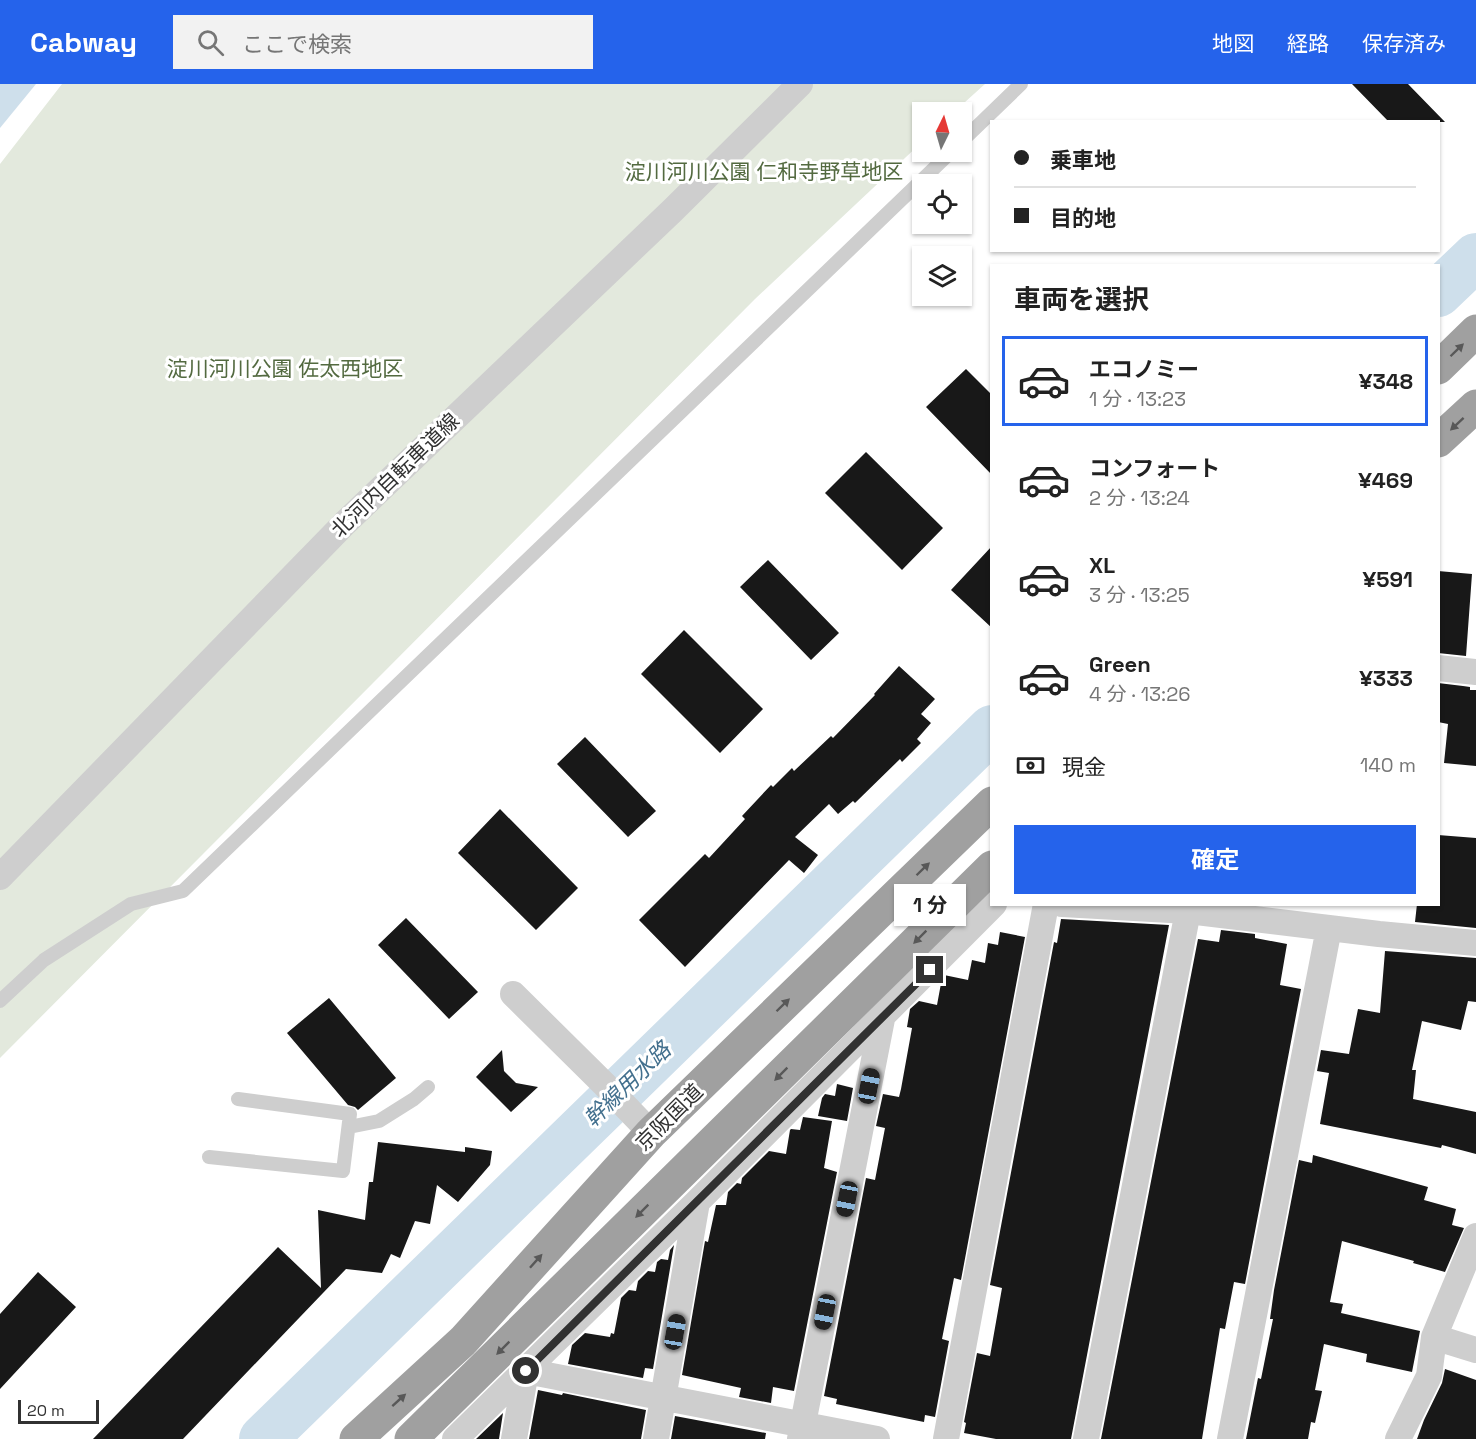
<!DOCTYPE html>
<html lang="ja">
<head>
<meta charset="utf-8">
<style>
  :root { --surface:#fff; --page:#f2f2f2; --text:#222; --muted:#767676; --line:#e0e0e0; --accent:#2563eb }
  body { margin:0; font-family:"Space Grotesk","Noto Sans JP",sans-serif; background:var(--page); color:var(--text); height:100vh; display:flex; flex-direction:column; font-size:22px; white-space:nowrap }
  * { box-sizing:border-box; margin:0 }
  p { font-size:20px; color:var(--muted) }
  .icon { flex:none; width:33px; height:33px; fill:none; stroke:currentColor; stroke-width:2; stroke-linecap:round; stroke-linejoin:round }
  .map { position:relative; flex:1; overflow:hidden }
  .panel { position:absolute; left:990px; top:180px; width:450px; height:642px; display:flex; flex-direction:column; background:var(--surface); border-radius:0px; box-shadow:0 2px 4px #0004 }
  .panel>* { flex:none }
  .banner { position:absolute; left:990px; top:36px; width:450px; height:132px; border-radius:0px; box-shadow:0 2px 4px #0004; display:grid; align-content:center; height:132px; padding:0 24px; background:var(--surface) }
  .needle { width:39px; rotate:5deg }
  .controls { position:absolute; left:912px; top:18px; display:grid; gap:12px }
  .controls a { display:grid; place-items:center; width:60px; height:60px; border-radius:0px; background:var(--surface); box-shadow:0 2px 4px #0004; font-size:30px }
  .scale { position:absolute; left:18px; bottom:15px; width:81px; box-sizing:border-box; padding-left:6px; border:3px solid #313131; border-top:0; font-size:16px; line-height:21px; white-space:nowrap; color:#313131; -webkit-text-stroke:4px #fff; paint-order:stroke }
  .end { position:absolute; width:27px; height:27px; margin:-14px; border:8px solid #313131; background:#fff; box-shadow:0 0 0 3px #fff }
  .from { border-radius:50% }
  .bubble { position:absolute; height:42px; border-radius:0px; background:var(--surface); box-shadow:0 2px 4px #0004; font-size:20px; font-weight:700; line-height:42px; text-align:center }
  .car { position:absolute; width:18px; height:36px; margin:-18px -9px; border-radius:8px; box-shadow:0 0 4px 2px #0007; background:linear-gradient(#222 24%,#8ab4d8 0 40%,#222 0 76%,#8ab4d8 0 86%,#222 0) }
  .banner b { display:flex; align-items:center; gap:21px; height:57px; font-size:22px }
  .banner b+b { border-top:2px solid var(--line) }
  .banner i { width:15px; height:15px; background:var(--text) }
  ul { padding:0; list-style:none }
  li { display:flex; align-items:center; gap:18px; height:90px; margin:0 12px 9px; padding:0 12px; border:3px solid transparent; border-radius:0px }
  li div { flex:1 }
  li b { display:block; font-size:22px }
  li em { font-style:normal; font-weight:700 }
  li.on { border-color:var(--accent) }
  li>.icon { width:54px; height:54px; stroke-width:1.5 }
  h2 { padding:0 24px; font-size:27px; line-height:72px }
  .pay { display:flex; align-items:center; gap:15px; height:66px; padding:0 24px; font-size:22px }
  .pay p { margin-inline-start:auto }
  .action { display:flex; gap:12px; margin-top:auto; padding:12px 24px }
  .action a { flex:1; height:69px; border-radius:0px; background:var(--accent); color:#fff; font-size:24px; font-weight:700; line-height:69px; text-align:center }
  header { display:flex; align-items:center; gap:36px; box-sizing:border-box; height:84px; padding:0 30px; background:var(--accent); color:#fff }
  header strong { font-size:28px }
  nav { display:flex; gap:33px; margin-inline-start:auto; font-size:21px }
  .search { width:420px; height:54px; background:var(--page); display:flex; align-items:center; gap:15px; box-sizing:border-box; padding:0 21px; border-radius:0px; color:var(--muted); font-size:22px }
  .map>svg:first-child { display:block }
  .green { fill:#e3e9dd }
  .water { fill:#cedfeb }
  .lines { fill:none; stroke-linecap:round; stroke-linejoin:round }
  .river { stroke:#cedfeb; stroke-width:48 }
  .building { fill:#181818 }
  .service { stroke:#cecece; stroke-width:14 }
  .minor { stroke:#cecece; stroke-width:26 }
  .trunk { stroke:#a0a0a0; stroke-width:33 }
  .oneway { fill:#585858 }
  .route { stroke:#313131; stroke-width:8 }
  .labels { text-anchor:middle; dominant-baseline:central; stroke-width:6; stroke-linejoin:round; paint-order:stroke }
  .park-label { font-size:21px; fill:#536a40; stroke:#fff }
  .street-label { font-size:21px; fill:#313131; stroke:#fff }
  .water-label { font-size:22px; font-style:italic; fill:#43708e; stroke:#fff }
</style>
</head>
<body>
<header>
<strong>Cabway</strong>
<div class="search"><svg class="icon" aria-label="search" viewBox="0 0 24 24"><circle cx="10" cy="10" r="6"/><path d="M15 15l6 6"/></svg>ここで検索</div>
<nav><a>地図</a><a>経路</a><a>保存済み</a></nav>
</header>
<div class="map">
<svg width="1476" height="1355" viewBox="0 0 1476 1355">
  <rect width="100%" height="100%" fill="#fff"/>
  <path class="green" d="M 62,0 L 985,0 L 954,28 L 922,28 L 922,58 L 755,215 L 0,974 L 0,80 Z"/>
  <path class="water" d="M 0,0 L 36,0 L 0,44 Z"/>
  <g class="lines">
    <path class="river" d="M 1438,209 L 1476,173
      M 263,1355 L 992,645"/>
  </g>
  <path class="building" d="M 1352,0 L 1408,0 L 1445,38 L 1389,38 Z
    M 966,285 L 992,311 L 992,391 L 926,323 Z
    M 866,368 L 943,444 L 902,486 L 825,409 Z
    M 992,462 L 992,544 L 951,506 Z
    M 768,476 L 839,549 L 811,576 L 740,503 Z
    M 1438,487 L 1472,490 L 1466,572 L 1438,569 Z
    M 684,546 L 763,625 L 720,669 L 641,590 Z
    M 899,582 L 935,615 L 921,630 L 931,639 L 917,655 L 921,659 L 902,678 L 900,675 L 855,719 L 853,717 L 838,730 L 829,720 L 795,753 L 818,771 L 804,789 L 789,776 L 685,883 L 639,836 L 705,770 L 709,774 L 745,735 L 742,732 L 771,701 L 773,703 L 792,684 L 794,687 L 831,652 L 833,654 L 875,611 L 874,610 Z
    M 1438,599 L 1463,602 L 1470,603 L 1470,606 L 1476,606 L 1476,682 L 1444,679 L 1448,640 L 1438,638 Z
    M 585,653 L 656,727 L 628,753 L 557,680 Z
    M 500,725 L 578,804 L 536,846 L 458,769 Z
    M 1438,751 L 1476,754 L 1476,844 L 1415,838 L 1417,820 L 1438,820 Z
    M 406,834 L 478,908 L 449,935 L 378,861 Z
    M 1061,835 L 1169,841 L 1071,1355 L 996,1355 L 964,1349 L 966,1339 L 964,1338 L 977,1269 L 990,1272 L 1002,1204 L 990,1201 L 1054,858 L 1057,859 Z
    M 1221,846 L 1255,850 L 1255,854 L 1287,860 L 1280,901 L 1301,905 L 1245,1200 L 1234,1198 L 1225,1245 L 1220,1244 L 1202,1355 L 1101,1355 L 1198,855 L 1219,858 Z
    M 1000,848 L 1025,853 L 961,1196 L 954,1194 L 942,1255 L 949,1257 L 935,1333 L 925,1331 L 924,1338 L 836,1320 L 837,1315 L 824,1312 L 866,1094 L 875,1096 L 885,1044 L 876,1042 L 883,1010 L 899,1013 L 901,1005 L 912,944 L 907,943 L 910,925 L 919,917 L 937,921 L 942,894 L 944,891 L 968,896 L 972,876 L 985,879 L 988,859 L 998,861 Z
    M 1385,867 L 1476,874 L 1476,918 L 1468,917 L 1461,946 L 1422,937 L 1412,986 L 1416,986 L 1413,1015 L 1476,1028 L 1476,1070 L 1442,1061 L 1441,1064 L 1320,1040 L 1329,989 L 1317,987 L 1321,966 L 1349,970 L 1358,925 L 1380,929 Z
    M 329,914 L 396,994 L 358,1026 L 355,1023 L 348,1021 L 287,949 Z
    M 502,966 L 504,987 L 516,999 L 538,1003 L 511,1028 L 476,993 Z
    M 837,1000 L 853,1004 L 847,1037 L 818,1032 L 822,1014 L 825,1010 L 835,1012 Z
    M 803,1033 L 832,1037 L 824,1084 L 837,1088 L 794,1307 L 773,1303 L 771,1319 L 739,1313 L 741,1304 L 682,1291 L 705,1157 L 708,1158 L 716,1121 L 726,1121 L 728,1108 L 737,1099 L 741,1100 L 742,1094 L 769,1067 L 786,1070 L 790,1046 L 791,1045 L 800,1046 Z
    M 378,1058 L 465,1068 L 465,1063 L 492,1067 L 490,1081 L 458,1118 L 437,1101 L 430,1140 L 415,1137 L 400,1174 L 391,1170 L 382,1189 L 346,1185 L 183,1355 L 93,1355 L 278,1163 L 321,1204 L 318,1126 L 365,1136 L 369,1098 L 373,1098 Z
    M 1313,1071 L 1428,1103 L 1424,1116 L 1456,1125 L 1452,1141 L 1464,1144 L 1445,1188 L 1413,1179 L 1414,1177 L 1342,1157 L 1330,1218 L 1343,1220 L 1341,1229 L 1420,1247 L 1412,1288 L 1366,1278 L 1367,1270 L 1324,1260 L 1315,1306 L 1322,1307 L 1315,1339 L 1311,1338 L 1308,1355 L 1246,1355 L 1258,1294 L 1261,1295 L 1273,1235 L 1270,1235 L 1274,1206 L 1299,1076 L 1312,1079 Z
    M 674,1161 L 653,1285 L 645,1284 L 643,1294 L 568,1280 L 572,1261 L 585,1249 L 610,1253 L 611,1249 L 614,1250 L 621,1214 L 629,1206 L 636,1207 L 638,1197 L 648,1187 L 655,1188 L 657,1178 L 661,1175 L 668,1176 L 670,1166 Z
    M 38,1188 L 76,1223 L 0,1305 L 0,1230 Z
    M 1445,1285 L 1476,1296 L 1476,1355 L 1417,1355 L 1424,1336 L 1442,1299 Z
    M 538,1306 L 562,1311 L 563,1309 L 646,1326 L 641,1355 L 529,1355 Z
    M 503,1329 L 499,1355 L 476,1355 Z
    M 675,1332 L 766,1349 L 765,1355 L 671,1355 Z"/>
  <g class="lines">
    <path class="service" d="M 962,57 L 1021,0
      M 0,917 L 44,876 L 131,820 L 183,807 L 951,68
      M 349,1043 L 379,1037 L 414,1015 L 428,1003
      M 209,1073 L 343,1087 L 350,1030 L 238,1015"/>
    <path class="minor" d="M 1438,584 L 1476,588
      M 0,793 L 345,439 L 673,126 L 800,0
      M 1062,820 L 1188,827 L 1379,850 L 1476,859
      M 513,910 L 604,1000 L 651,1049
      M 1434,1253 L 1476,1266
      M 455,1355 L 697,1118 L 994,820
      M 514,1355 L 526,1287 L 877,1355
      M 656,1355 L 697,1118
      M 800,1355 L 882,935
      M 946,1355 L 1046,820
      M 1086,1355 L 1188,827
      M 1230,1355 L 1329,844
      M 1398,1355 L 1429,1292 L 1434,1253 L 1476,1152"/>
    <path class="trunk" d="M 1438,284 L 1476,247
      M 1438,357 L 1476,322
      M 356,1355 L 463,1257 L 651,1049 L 992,719
      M 411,1355 L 992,783"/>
  </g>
  <defs><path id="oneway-solid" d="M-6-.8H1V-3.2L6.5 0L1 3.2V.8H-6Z" transform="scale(1.5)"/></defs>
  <g class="oneway">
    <use href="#oneway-solid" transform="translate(1457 266) rotate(-44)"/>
    <use href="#oneway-solid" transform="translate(1457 340) rotate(137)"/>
    <use href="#oneway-solid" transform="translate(923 785) rotate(-44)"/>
    <use href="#oneway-solid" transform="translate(920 853) rotate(135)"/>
    <use href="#oneway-solid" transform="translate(783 921) rotate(-44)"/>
    <use href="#oneway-solid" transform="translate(781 990) rotate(135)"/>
    <use href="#oneway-solid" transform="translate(642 1127) rotate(135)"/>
    <use href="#oneway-solid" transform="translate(536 1177) rotate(-48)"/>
    <use href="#oneway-solid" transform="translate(503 1264) rotate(135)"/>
    <use href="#oneway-solid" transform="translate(399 1316) rotate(-42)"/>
  </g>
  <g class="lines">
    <path class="route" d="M 526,1287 L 930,886"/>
  </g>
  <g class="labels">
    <g class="park-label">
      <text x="764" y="87">淀川河川公園 仁和寺野草地区</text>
      <text x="285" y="284">淀川河川公園 佐太西地区</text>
    </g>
    <g class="street-label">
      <text transform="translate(395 391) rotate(-44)">北河内自転車道線</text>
      <text transform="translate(669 1033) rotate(-45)">京阪国道</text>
    </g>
    <g class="water-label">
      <text transform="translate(627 1000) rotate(-44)">幹線用水路</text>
    </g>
  </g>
</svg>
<div class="controls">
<a><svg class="needle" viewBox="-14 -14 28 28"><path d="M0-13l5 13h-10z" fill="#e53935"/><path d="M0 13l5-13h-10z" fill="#767676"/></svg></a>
<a><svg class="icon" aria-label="locate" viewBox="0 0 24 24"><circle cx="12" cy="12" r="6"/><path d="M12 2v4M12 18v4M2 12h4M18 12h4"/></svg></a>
<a><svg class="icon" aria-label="layers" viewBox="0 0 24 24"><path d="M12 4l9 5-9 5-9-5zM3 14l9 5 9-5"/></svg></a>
</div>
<div class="scale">20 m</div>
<i class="end from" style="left:526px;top:1287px"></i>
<i class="end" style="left:930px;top:886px"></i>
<div class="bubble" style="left:894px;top:800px;width:72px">1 分</div>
<i class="car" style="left:869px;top:1002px;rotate:11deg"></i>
<i class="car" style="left:847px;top:1115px;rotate:191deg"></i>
<i class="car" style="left:825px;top:1228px;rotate:191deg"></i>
<i class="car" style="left:675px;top:1248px;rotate:10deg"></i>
<div class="banner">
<b><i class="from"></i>乗車地</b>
<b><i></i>目的地</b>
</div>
<section class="panel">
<h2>車両を選択</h2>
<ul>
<li class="on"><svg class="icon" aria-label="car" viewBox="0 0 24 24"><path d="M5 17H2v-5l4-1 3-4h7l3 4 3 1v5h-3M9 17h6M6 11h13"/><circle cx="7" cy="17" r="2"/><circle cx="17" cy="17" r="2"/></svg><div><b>エコノミー</b><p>1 分 · 13:23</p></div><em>¥348</em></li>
<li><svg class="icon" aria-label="car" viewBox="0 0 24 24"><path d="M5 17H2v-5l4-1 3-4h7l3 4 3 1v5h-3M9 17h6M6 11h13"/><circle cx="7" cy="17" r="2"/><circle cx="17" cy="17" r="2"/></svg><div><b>コンフォート</b><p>2 分 · 13:24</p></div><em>¥469</em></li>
<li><svg class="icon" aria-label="car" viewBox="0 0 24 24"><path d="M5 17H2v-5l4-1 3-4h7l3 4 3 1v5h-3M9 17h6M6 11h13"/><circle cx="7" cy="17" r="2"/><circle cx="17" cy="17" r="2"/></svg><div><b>XL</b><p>3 分 · 13:25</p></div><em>¥591</em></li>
<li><svg class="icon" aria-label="car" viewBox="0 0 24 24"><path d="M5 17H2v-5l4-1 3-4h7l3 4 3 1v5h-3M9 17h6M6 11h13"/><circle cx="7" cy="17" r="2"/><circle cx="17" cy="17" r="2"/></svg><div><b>Green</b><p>4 分 · 13:26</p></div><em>¥333</em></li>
</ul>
<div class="pay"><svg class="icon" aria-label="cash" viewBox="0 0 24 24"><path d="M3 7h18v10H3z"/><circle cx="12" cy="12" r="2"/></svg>現金<p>140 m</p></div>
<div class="action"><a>確定</a></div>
</section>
</div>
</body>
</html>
